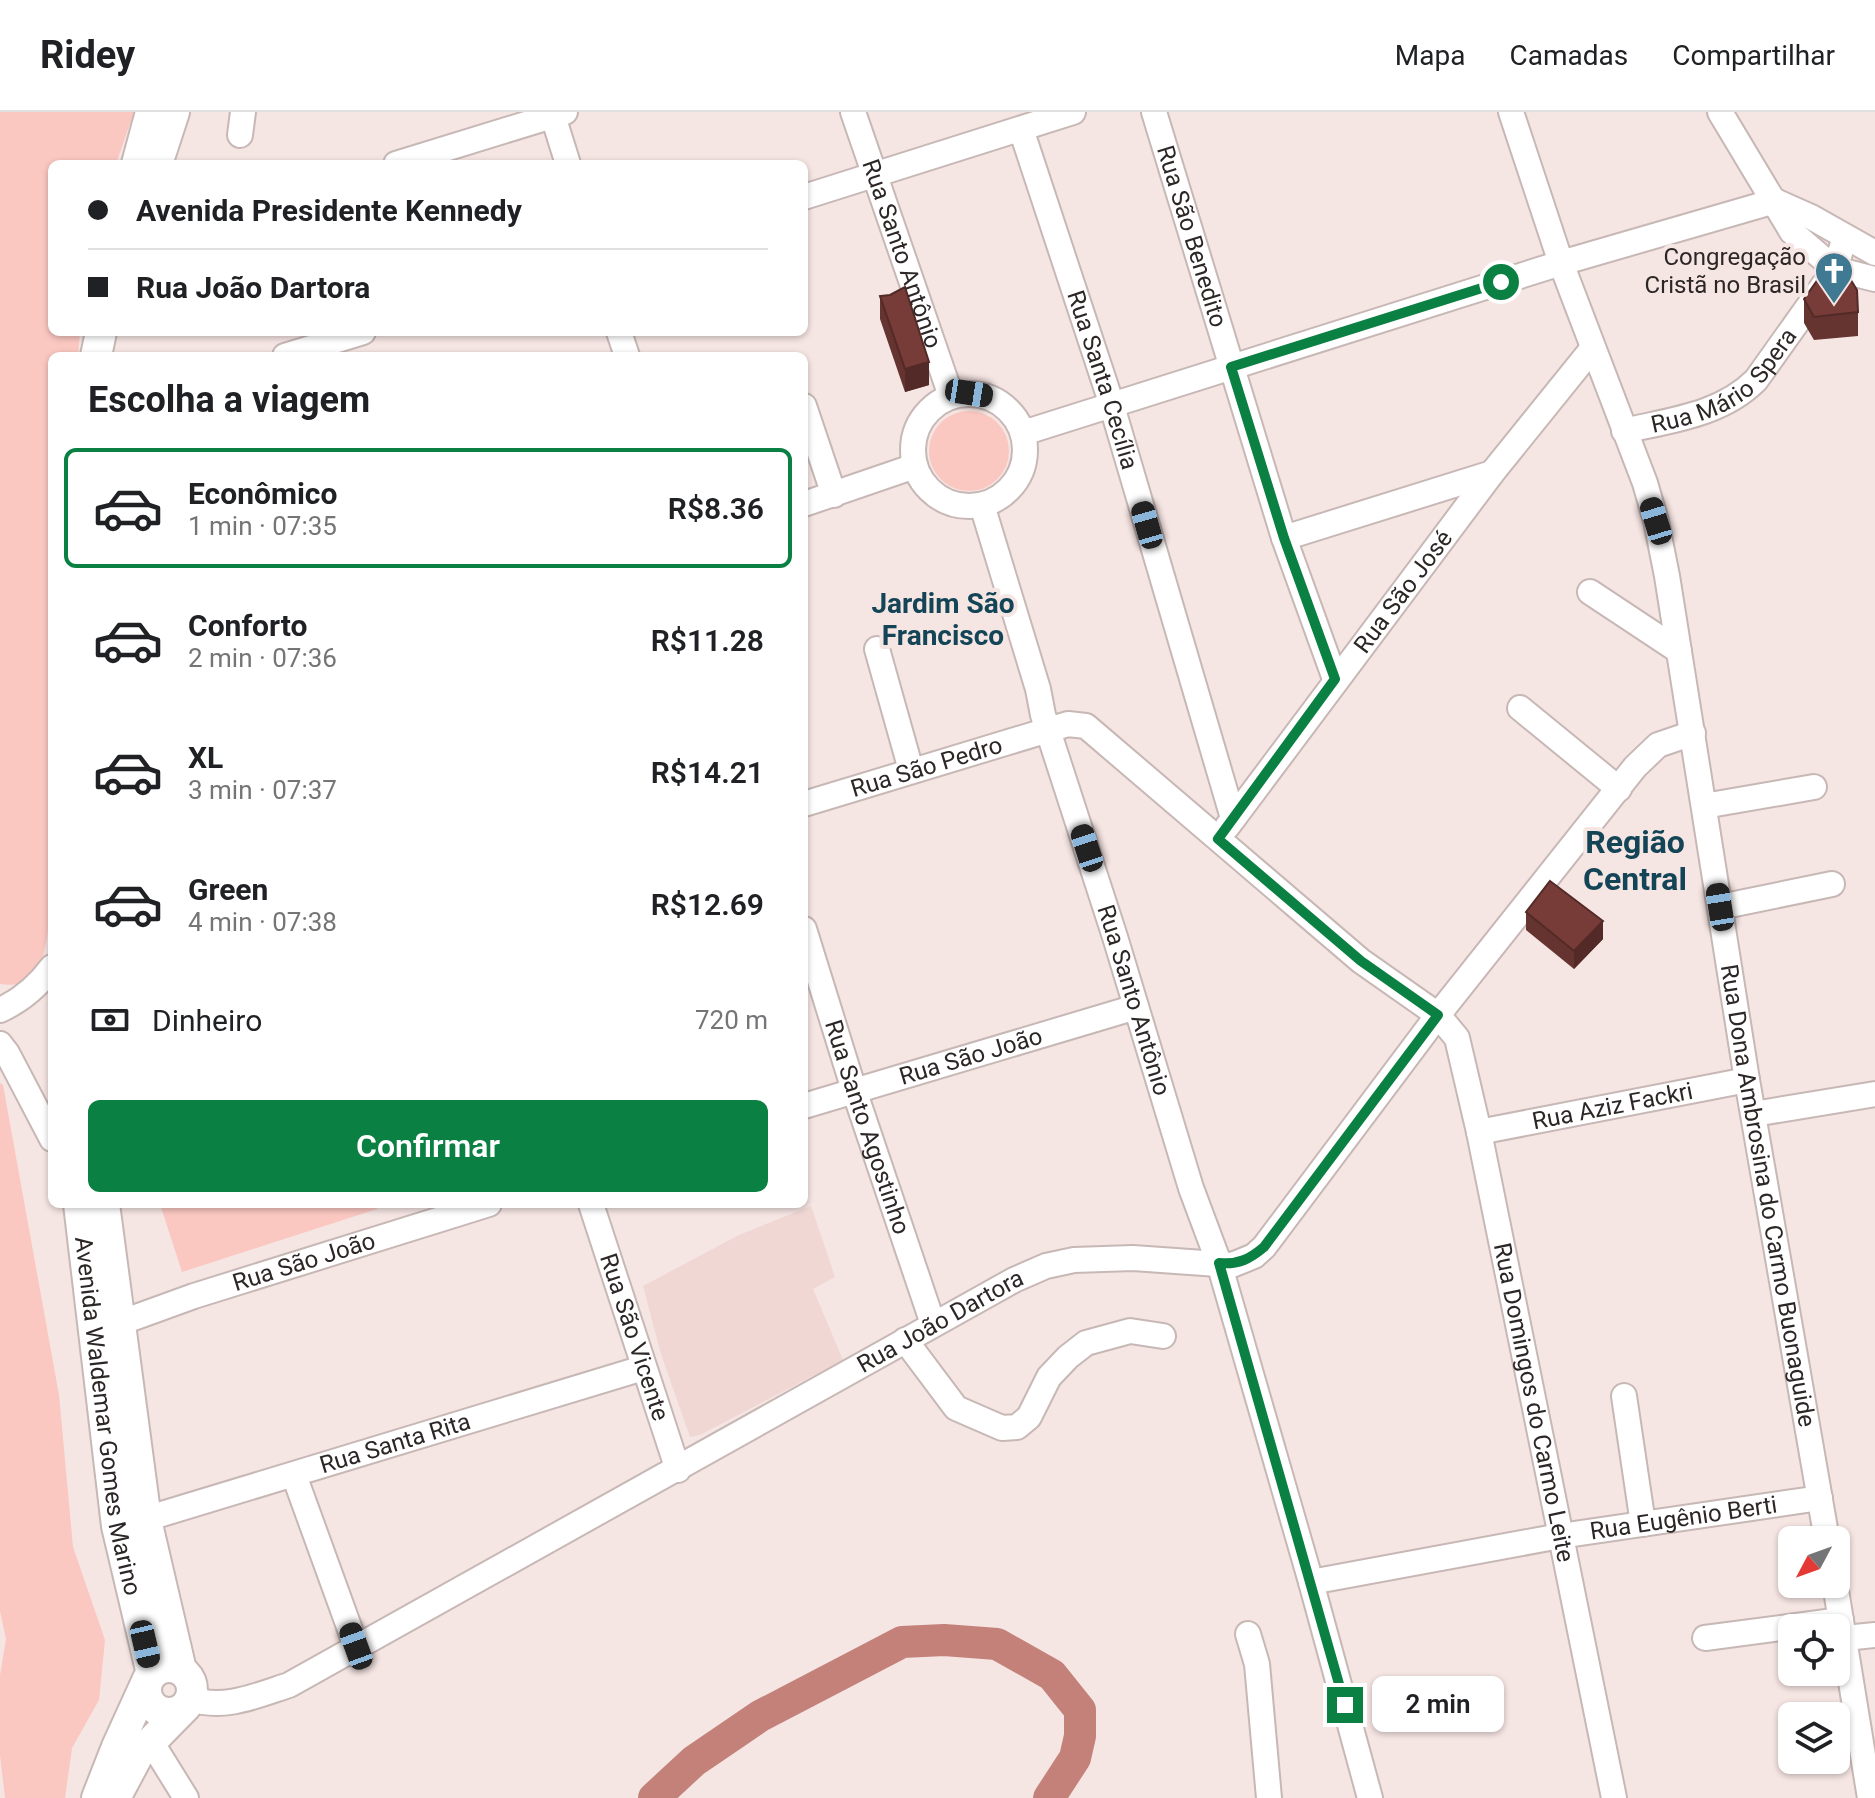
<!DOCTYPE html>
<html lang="pt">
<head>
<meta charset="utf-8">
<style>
  :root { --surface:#fff; --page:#f6f6f6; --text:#202124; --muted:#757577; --line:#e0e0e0; --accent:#0b8043 }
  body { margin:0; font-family:Roboto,sans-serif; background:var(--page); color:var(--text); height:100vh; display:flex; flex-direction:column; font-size:30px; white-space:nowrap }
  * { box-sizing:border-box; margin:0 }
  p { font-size:26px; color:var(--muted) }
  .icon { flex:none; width:44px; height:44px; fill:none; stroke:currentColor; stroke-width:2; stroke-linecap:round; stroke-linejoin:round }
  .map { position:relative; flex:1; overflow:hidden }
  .side { position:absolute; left:48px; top:240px; width:760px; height:856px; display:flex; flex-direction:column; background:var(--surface); border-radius:12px; box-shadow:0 2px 6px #0004 }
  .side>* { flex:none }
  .guide { position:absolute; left:48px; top:48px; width:760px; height:176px; border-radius:12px; box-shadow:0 2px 6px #0004; display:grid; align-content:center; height:176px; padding:0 40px; background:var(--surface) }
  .needle { width:52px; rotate:229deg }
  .fabs { position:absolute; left:1778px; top:1414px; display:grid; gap:16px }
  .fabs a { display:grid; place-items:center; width:72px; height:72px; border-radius:12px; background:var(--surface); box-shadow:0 2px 6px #0004; font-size:40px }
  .end { position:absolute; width:36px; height:36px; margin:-18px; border:10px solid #0b8043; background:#fff; box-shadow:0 0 0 4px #fff }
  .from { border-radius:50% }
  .bubble { position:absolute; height:56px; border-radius:12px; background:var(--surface); box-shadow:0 2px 6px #0004; font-size:26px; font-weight:600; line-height:56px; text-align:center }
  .car { position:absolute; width:24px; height:48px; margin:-24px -12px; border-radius:10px; box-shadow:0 0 6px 2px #0007; background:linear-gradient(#222 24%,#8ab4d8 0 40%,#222 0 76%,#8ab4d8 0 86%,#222 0) }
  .guide b { display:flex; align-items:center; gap:28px; height:76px; font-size:30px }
  .guide b+b { border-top:2px solid var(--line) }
  .guide i { width:20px; height:20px; background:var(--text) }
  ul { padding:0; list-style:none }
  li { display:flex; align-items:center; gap:24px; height:120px; margin:0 16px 12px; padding:0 24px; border:4px solid transparent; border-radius:12px }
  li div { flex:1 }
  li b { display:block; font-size:30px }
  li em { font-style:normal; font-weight:600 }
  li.active { border-color:var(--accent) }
  li>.icon { width:72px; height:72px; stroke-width:1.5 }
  h2 { padding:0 40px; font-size:36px; line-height:96px }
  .pay { display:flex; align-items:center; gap:20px; height:88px; padding:0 40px; font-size:30px }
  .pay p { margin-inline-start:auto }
  .action { display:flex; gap:16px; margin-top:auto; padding:16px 40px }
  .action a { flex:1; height:92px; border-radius:12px; background:var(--accent); color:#fff; font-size:32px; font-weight:600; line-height:92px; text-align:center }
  header { display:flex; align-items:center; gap:48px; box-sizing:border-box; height:112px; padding:0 40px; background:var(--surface); border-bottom:2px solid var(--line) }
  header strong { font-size:38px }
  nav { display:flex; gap:44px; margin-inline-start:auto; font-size:28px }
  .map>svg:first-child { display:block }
  .built { fill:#f0d7d4 }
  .green { fill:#fbc7c1 }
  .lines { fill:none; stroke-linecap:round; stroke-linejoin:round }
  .river { stroke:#c3817a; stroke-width:32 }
  .minor-casing { stroke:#c7b8b6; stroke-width:28 }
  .major-casing { stroke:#c7b8b6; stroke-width:34 }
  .minor { stroke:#fff; stroke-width:24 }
  .major { stroke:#fff; stroke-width:30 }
  .wall { fill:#663430 }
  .shaded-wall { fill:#532a27 }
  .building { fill:#773c38; stroke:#532a27; stroke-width:2 }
  .route { stroke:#0b8043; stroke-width:10 }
  .labels { text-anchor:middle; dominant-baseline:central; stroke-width:8; stroke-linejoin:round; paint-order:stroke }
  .street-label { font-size:24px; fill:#2c2726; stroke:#f5e5e3 }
  .poi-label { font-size:24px; fill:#2c2726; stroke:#f5e5e3; text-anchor:end }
  .quarter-label { font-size:28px; font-weight:bold; fill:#134557; stroke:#f5e5e3 }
  .district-label { font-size:32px; font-weight:bold; fill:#134557; stroke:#f5e5e3 }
</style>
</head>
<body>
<header>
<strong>Ridey</strong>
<nav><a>Mapa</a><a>Camadas</a><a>Compartilhar</a></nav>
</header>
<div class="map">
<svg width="1875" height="1686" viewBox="0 0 1875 1686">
  <rect width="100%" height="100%" fill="#f5e5e3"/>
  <path class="built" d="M 811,1094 L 835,1165 L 813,1177 L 843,1248 L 700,1323 L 690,1325 L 661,1242 L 643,1174 L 739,1123 Z"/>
  <path class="green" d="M 0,0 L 134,0 L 116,52 L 52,52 L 52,220 L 80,220 L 78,244 L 52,244 L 52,752 L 49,757 C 48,794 58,882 0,872 Z
    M929 339a40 40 0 1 1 80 0a40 40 0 1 1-80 0Z
    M 0,971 L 3,973 L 59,1283 L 73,1435 L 105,1528 L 99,1588 L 72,1636 L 65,1686 L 5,1686 L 0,1643 L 0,1563 L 6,1527 L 0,1499 Z
    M 160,1092 L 376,1092 L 377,1097 L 182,1160 Z"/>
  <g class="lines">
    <path class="river" d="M 654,1686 L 694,1649 L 760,1604 L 902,1530 L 944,1528 L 997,1532 L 1052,1563 L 1080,1598 L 1080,1624 L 1075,1646 L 1049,1686"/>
    <g class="minor-casing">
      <g id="minor">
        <path id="s1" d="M 853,0 L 951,284"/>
        <path id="s2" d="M 1154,0 L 1284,426 L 1335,567"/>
        <path id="s3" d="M 1511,0 L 1561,151 L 1645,371 L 1656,409 L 1667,464 L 1747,968 L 1827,1428"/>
        <path d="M 1720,0 L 1792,120 L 1835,157 L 1875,167"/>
        <path d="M 553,4 L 568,52"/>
        <path id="s4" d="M 1021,17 L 1109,284 L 1233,706"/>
        <path d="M 240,23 L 243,0"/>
        <path d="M 396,52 L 565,0"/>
        <path d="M 804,85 L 1073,0"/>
        <path d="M 1775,89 L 1811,105 L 1875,141"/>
        <path d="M 619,220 L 627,244"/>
        <path d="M 285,244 L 363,220"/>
        <circle cx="969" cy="338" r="56"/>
        <path d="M 804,294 L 834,383"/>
        <path id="s5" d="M 1624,319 C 1671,308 1721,303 1756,268 L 1835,157 L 1845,125"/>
        <path d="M 1023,321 L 1561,151 L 1775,89"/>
        <path d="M 804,392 L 915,354"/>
        <path id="s6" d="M 982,393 L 1038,577 L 1043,603 L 1115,825 L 1191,1076 L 1219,1151 L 1311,1470 L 1370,1686"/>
        <path d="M 1284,426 L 1492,361"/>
        <path d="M 1590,480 L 1679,539"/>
        <path d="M 877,537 L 911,658"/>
        <path d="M 1520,596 L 1619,677"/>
        <path id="s7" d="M 804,692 L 1068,612 L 1086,614 L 1361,849 L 1438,903 L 1457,926 L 1479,1020 L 1614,1686"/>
        <path d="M 1704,694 L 1814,675"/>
        <path id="s8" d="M 1227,715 L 1492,361 L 1592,237"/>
        <path d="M 1720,795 L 1832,772"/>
        <path id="s9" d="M 804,817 L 854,978 L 933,1212"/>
        <path d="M 0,898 C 22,888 38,874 52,855"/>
        <path d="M 0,932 L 7,941 L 52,1027"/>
        <path id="s10" d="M 804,994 L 1136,895"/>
        <path d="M 1754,1002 L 1875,982"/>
        <path id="s11" d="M 1479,1020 L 1747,968"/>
        <path id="s12" d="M 591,1092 L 678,1358"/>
        <path id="s13" d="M 103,1217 L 194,1184 L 489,1092"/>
        <path d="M 905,1228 L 956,1296 L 1002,1316 L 1017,1315 L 1029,1305 L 1049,1265 L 1068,1245 L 1086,1231 L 1130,1219 L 1163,1224"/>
        <path d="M 1624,1284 L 1643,1412"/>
        <path d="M 294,1363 L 356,1534"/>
        <path id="s14" d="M 129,1412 L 643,1256"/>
        <path id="s15" d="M 1311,1470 L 1560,1424 L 1820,1386"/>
        <path d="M 1835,1472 L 1870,1686"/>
        <path d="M 1248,1522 L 1257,1552 L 1269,1686"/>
        <path d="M 1705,1526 L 1841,1508"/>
        <path d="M 1845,1526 L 1875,1523"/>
        <path id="s16" d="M 190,1587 C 225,1598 255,1584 289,1573 L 1014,1168 L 1046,1154 L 1074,1148 L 1133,1146 L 1232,1153 L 1254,1144 L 1264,1135 L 1438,903 L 1635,655 L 1658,633 L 1693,621"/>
        <path d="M 150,1628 L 186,1686"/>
      </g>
    </g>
    <g class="major-casing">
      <g id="major">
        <path d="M 137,52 L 151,0"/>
        <path d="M 157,52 L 174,0"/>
        <path d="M 96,244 L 101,220"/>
        <path id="s17" d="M 79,1092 L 117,1414 L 152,1562"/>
        <path d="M 104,1092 L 146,1408 L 181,1558"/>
        <circle cx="169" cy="1578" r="23"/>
        <path d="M 97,1686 L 117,1635 L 148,1567"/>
        <path d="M 115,1686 L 138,1643 L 186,1594"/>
      </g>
    </g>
    <use href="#minor" class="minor"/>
    <use href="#major" class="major"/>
  </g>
  <path class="wall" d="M 880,184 L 929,273 L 905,280 L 880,207 Z
    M 1804,187 L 1858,200 L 1858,224 L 1814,228 L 1804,211 Z
    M 1526,800 L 1603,827 L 1574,857 L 1526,818 Z"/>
  <path class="shaded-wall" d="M 929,250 L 929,273 L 905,280 L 905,257 Z
    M 1603,809 L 1603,827 L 1574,857 L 1574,839 Z"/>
  <path class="building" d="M 1830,150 L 1846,160 L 1857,178 L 1858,200 L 1814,205 L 1804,187 Z
    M 905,175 L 929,250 L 905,257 L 880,184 L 890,183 Z
    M 1550,769 L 1603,809 L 1574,839 L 1526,800 Z"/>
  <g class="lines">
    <path class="route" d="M 1345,1593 L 1219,1151 C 1238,1153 1250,1147 1264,1135 L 1438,903 L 1361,849 L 1218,727 L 1335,567 L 1284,426 L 1231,255 L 1501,170"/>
  </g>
  <defs>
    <g id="church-pin" transform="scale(2)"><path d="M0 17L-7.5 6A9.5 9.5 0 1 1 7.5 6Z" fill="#3f7a92" stroke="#f5e5e3"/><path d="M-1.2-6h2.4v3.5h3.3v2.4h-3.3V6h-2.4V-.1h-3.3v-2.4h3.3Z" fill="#fff"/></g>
  </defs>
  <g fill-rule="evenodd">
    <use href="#church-pin" x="1834" y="159"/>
  </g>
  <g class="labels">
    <g class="street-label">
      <text stroke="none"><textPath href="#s2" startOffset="130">Rua São Benedito</textPath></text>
      <text stroke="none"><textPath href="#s1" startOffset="150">Rua Santo Antônio</textPath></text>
      <text stroke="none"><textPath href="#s5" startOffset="116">Rua Mário Spera</textPath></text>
      <text stroke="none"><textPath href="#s4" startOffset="264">Rua Santa Cecília</textPath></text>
      <text stroke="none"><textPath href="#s8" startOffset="294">Rua São José</textPath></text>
      <text stroke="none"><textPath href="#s7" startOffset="128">Rua São Pedro</textPath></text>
      <text stroke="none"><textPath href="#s6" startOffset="518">Rua Santo Antônio</textPath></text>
      <text stroke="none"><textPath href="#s10" startOffset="174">Rua São João</textPath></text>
      <text stroke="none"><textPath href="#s11" startOffset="136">Rua Aziz Fackri</textPath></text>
      <text stroke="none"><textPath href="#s9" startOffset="208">Rua Santo Agostinho</textPath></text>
      <text stroke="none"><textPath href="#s3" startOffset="1118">Rua Dona Ambrosina do Carmo Buonaguide</textPath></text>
      <text stroke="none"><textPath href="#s13" startOffset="212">Rua São João</textPath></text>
      <text stroke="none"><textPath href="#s16" startOffset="848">Rua João Dartora</textPath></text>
      <text stroke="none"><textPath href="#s12" startOffset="140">Rua São Vicente</textPath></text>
      <text stroke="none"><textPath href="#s7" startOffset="1152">Rua Domingos do Carmo Leite</textPath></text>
      <text stroke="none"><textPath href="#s17" startOffset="214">Avenida Waldemar Gomes Marino</textPath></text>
      <text stroke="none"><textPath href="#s14" startOffset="278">Rua Santa Rita</textPath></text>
      <text stroke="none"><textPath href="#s15" startOffset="378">Rua Eugênio Berti</textPath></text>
    </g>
    <g class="poi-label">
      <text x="1806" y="145">Congregação<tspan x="1806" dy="28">Cristã no Brasil</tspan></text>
    </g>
    <g class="quarter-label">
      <text x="943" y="491">Jardim São<tspan x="943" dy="32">Francisco</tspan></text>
    </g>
    <g class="district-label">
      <text x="1635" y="730">Região<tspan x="1635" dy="37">Central</tspan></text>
    </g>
  </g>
</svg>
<div class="fabs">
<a><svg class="needle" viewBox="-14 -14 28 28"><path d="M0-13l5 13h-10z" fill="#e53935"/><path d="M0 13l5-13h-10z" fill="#757577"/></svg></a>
<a><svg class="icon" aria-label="locate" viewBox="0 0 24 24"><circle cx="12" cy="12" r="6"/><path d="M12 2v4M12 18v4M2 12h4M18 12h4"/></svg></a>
<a><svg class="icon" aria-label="layers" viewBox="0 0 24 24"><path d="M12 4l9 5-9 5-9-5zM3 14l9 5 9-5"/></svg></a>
</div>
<i class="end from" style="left:1501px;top:170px"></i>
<i class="end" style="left:1345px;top:1593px"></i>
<div class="bubble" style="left:1372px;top:1564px;width:132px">2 min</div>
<i class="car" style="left:969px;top:281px;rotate:99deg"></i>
<i class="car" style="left:1656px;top:409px;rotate:343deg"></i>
<i class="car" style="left:1147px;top:413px;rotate:344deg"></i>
<i class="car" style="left:1087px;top:736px;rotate:342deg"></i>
<i class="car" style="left:1720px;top:795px;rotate:351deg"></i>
<i class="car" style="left:145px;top:1532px;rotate:167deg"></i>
<i class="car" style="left:356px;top:1534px;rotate:340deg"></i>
<div class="guide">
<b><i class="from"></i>Avenida Presidente Kennedy</b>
<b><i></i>Rua João Dartora</b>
</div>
<section class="side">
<h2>Escolha a viagem</h2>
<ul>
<li class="active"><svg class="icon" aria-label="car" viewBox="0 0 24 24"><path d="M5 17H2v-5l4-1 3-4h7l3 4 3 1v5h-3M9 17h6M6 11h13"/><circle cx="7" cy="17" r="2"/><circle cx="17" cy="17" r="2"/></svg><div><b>Econômico</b><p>1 min · 07:35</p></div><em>R$8.36</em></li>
<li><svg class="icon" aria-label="car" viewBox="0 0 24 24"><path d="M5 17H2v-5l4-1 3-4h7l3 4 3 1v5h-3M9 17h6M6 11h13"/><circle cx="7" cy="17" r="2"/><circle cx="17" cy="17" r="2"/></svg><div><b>Conforto</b><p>2 min · 07:36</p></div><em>R$11.28</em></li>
<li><svg class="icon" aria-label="car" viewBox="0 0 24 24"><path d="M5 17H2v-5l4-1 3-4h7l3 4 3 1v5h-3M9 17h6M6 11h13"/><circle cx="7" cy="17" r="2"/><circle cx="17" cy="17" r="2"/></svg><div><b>XL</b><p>3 min · 07:37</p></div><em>R$14.21</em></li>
<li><svg class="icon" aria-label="car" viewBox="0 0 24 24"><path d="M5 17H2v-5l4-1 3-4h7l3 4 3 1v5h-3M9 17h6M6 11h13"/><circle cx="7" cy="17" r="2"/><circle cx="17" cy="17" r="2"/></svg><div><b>Green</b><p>4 min · 07:38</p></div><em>R$12.69</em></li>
</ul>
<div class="pay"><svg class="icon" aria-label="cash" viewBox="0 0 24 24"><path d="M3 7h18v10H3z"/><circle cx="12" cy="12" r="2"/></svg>Dinheiro<p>720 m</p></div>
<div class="action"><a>Confirmar</a></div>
</section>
</div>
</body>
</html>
